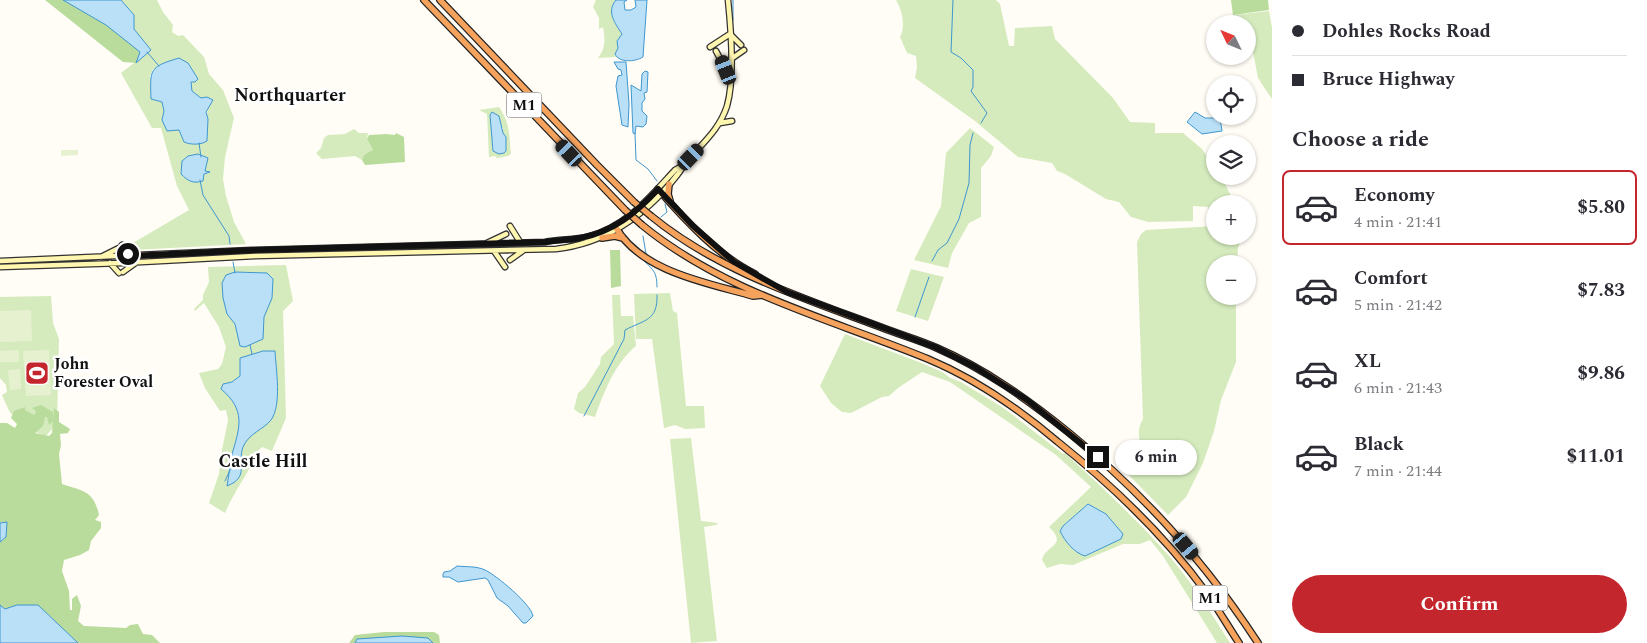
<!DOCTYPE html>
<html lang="en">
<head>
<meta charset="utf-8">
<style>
  :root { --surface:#fff; --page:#f7f7f7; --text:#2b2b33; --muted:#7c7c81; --line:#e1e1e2; --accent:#c4262e }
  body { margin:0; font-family:Spectral,serif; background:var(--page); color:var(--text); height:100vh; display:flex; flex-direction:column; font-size:19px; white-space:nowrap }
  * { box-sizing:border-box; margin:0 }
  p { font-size:16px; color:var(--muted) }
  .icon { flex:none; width:28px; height:28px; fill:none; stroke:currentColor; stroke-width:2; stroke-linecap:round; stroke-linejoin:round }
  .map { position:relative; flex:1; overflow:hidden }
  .side { display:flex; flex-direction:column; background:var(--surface); width:375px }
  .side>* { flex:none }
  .banner { display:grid; align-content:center; height:110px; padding:0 20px; background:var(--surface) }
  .needle { width:32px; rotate:313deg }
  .tools { position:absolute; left:1206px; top:15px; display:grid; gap:10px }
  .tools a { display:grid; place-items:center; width:50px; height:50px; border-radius:50%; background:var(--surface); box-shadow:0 1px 4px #0004; font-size:25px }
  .end { position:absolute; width:22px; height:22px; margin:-11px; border:6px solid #111; background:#fff; box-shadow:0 0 0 2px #fff }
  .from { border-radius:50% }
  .bubble { position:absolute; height:35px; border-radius:18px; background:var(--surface); box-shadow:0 1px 4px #0004; font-size:16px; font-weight:700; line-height:35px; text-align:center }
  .car { position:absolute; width:15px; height:30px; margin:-15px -8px; border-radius:6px; box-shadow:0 0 4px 1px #0007; background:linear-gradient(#222 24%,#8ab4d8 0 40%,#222 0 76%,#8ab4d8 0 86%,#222 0) }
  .banner b { display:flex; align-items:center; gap:18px; height:48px; font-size:19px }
  .banner b+b { border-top:1px solid var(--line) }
  .banner i { width:12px; height:12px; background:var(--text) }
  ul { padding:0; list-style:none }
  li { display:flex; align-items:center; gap:15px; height:75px; margin:0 10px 8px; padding:0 10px; border:2px solid transparent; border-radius:8px }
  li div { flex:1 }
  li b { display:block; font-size:19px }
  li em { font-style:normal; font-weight:700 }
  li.selected { border-color:var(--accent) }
  li>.icon { width:45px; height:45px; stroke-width:1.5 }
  h2 { padding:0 20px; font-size:22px; line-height:60px }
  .cta { display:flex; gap:10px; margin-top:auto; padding:10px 20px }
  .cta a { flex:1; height:58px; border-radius:30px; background:var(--accent); color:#fff; font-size:20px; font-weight:700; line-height:58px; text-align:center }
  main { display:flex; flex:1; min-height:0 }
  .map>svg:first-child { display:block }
  .green { fill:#d5ebbd; fill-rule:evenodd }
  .forest { fill:#b9dc9c }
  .pitch { fill:#e6f2cf }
  .water { fill:#b9e0f7; stroke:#3f96cf }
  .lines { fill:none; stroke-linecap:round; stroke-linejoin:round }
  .stream { stroke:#3f96cf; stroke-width:1 }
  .secondary-casing { stroke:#333; stroke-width:7 }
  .motorway-casing { stroke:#222; stroke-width:8 }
  .secondary { stroke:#fff6b0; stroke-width:4.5 }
  .motorway { stroke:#f5a25d; stroke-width:5.5 }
  .motorway-bridge-casing { stroke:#222; stroke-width:8; stroke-linecap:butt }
  .motorway-bridge { stroke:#f5a25d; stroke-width:5.5 }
  .route { stroke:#111; stroke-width:6 }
  .labels { text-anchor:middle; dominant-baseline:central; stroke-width:5; stroke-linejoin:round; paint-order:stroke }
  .shield { fill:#fff; stroke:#585858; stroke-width:1 }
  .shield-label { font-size:15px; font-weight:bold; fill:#111 }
  .poi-label { font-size:16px; font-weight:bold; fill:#111; stroke:#fff; text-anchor:start }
  .neighbourhood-label { font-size:18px; font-weight:bold; fill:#111; stroke:#fff }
</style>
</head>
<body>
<main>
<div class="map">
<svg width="1272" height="643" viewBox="0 0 1272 643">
  <rect width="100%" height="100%" fill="#fffdf5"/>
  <path class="green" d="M 121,0 L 157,0 L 163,12 L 173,25 L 172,32 L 178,36 L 183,35 L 204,57 L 209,74 L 223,90 L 234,118 L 225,157 L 223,179 L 226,196 L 234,222 L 246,244 L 133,250 L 133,243 L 189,210 L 177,186 L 161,128 L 152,128 L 121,73 L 151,50 L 134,29 L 134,15 ZM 153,69 L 191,82 L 192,91 L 201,98 L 208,107 C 206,114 208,132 207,141 L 184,142 L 179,130 L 162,120 L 164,111 L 162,102 L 151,99 L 150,76 ZM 198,154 L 208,158 L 205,171 L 209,172 L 204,174 L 188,156 Z
    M 596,0 L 616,0 C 606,12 615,23 622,34 L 617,41 L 618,48 L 615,54 L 616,57 L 598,58 C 606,48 605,39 603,27 L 599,29 L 599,18 L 593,7 Z
    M 896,0 L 996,0 L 1000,4 L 1009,46 L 1014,46 L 1015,28 L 1052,26 L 1055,39 L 1113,98 L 1130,122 L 1155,123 L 1155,133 L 1183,133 L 1202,149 L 1215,168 L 1215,176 L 1221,176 L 1235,204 L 1215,204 L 1215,220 L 1209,221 L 1208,207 L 1193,206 L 1193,221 L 1148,222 L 1131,217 L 1119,202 L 1106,199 L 1065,174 L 1057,171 L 1052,163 L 1018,157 L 975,121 L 915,78 L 917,67 L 916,56 L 907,53 L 900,37 C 906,26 902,10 896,0 Z
    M 1269,11 L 1272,28 L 1272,99 L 1258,78 L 1247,20 L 1230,21 L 1226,18 L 1226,16 Z
    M 499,107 C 510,123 509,134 511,154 L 508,156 L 497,158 L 495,156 L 489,157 L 487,114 L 479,110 ZM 490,115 L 503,128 L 503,133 L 506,137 L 493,151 Z
    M 970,128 L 994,147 L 991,156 L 981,168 L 981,217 L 969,223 L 952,253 L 948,268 L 914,260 L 941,206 L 946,153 Z
    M 354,129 L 359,133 L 368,133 L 367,139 L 373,150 L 373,152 L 364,155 L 362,160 L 355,156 L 322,159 L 316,153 L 321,148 L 324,138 L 328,135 L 345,134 Z
    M 1215,226 L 1215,236 L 1244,236 L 1238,247 L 1237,264 L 1215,264 L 1215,296 L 1236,296 L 1236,362 L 1221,400 L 1214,431 L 1203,463 L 1186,497 L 1168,515 L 1119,465 L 1139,456 C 1143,441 1134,433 1143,419 L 1137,242 L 1141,234 L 1146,230 Z
    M 286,265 L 293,301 L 283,311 L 286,418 L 272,451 L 262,447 C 254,454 252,462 248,471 C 240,485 231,498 225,513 L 209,503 L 219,474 L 221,455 L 228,420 L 226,410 L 220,411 L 205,388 L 199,373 L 218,369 L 222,364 L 226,347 L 219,327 L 204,303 L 195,311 L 194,309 L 203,300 L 203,295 L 209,282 L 208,267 Z
    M 911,269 L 944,277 L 928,321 L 896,311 Z
    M 670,293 L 673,311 L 677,313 L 686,406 L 704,406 L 705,428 L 685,429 L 675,425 L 664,428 L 652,339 L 636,339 L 634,294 Z
    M 612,295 L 620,295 L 621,316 L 633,316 L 636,346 C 615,363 604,392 595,417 L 579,413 L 574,409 L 578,393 L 585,387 L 600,364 L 601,357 L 614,344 Z
    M 51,296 L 53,323 L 59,339 L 57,423 L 46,436 C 19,426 13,422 2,395 L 7,392 L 6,385 L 0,378 L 0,297 Z
    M 845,334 L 924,364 L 944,373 L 950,378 L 961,382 L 1005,409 L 1063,454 L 1065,453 C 1102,487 1138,521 1171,558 C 1193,585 1212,614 1230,643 L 1217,643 L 1163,556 L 1150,540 L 1140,544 L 1123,544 L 1073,565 L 1060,564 L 1047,568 L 1042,560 C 1045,545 1069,546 1049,527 L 1091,487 L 1056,455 L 950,382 L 922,372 L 898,388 L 889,396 L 882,397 L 851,413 L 842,412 L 831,403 L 820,386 ZM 1088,504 L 1106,514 L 1116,527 L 1112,543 L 1090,554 L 1069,544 L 1060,531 L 1063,526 Z
    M 691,438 L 701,521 L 718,523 L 716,525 L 704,527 L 717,641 L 691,643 L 670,439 Z"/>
  <path class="forest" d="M 45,0 L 63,0 L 107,25 L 140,52 L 136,63 L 123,62 Z
    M 1231,0 L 1268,0 L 1269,10 L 1233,15 Z
    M 396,133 L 404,137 L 405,162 L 365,165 L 362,160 L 364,155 L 373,150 L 367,139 L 369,135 L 386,134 L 395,135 Z
    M 610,250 L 620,250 L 621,286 L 611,288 Z
    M 41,405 L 53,412 L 53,421 L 49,425 L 47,417 L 45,417 L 43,426 L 35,433 L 49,436 L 52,433 L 54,408 L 59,412 L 59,422 L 70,429 L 68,433 L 60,434 L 61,445 L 59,454 L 62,484 C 83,491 94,491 99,515 L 95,520 L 101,522 L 101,528 L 91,541 L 89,550 L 80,555 L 64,560 L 62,571 L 69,591 L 70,610 L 72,610 L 72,599 L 77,595 L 81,606 L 78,621 L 84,626 L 126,628 L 130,625 L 138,624 L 143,634 L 152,635 L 160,643 L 78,643 L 38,605 L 18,605 L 5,609 L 0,605 L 0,542 L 6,537 L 6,522 L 0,523 L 0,423 L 7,423 L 15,428 L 17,424 L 11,418 L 14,411 L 25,407 L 25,410 L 34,415 L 36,411 L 32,408 Z
    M 384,632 L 434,632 L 439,635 L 440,643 L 433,643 L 428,638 L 357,639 L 355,643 L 349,643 L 355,635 Z"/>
  <path class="pitch" d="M 61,150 L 78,150 L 78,155 L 61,156 Z
    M 31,310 L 32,341 L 0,342 L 0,311 Z
    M 19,350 L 19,362 L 0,362 L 0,351 Z
    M 49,350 L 51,395 L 26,396 L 23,351 Z
    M 20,369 L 21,389 L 10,390 L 8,370 Z"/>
  <path class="water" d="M 63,0 L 121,0 L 134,15 L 134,29 L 151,50 L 136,63 L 140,52 L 106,25 Z
    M 616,0 L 627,0 L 624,2 L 625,10 L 631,10 L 636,7 L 635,0 L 647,0 L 643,57 C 635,62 619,63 615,54 L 618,48 L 617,41 L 622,34 C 615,23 606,12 616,0 Z
    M 179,58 L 188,63 L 198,79 L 195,82 L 191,82 L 192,91 L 201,98 L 207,97 L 213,100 L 206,112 L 208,119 L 207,141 C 201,145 191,145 184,142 L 179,130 L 167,131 L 162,120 L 164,111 L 162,102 L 151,99 C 150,69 149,67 179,58 Z
    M 614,62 L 626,62 L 629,104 L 628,127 L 622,125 L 616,86 L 618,76 L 622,75 L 621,70 L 618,69 Z
    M 645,71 L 648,72 L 647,92 L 644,93 L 645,99 L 642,103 L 642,111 L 647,116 L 646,124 L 643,127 L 636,126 L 635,134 L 633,133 L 631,85 L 641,91 L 642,74 Z
    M 492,112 L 499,116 L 503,133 L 506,137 L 506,151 L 504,153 L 499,154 L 493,151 L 490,115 Z
    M 1195,112 L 1205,118 L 1220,118 L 1222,131 L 1202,134 L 1187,122 Z
    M 198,154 L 208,158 L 205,171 L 210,172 L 204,174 L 203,181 C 193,184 188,181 181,174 L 182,161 L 188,156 Z
    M 235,272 L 267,273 L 273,279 L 272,298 L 264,317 L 263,339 L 245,347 L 240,346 L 235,324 L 227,314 L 223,298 L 222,283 L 226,275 Z
    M 263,351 L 275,351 C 276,369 282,405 271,420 C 263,430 249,433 243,447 C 237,463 250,477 227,486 C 229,475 230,464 232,454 C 240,427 246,410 221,389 L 223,384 L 232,382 L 240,376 L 240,358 Z
    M 1088,504 L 1106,514 L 1123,534 L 1121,539 L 1085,556 C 1074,553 1064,540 1060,531 L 1063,526 Z
    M 7,522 L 6,537 L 0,542 L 0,523 Z
    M 457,566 C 466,567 477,566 485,570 C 496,575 531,604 533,616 L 526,623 L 523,623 L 508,606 L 497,598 L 488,580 L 485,578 L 458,582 L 449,577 L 443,577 L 443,574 L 444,572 L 450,571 Z
    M 0,605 L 5,609 L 17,605 L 38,605 L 78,643 L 0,643 Z
    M 402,636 L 428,638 L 433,643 L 355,643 L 357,639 Z"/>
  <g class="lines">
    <path class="stream" d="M 733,0 L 733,20
      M 953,0 L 951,52 L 961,58 L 973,70 L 973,87 L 971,91 L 987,113 L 981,123
      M 147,52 L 159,66
      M 635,133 L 636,160 L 648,169 L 657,181
      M 199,143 L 201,157
      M 200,180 L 203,195 L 229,236 L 230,244
      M 661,217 L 667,212 L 665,204
      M 643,236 L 646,254
      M 644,261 C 654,270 657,273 657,287
      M 932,261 L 938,250 L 947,243 L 959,219 L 969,183 L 970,145 L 973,133
      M 233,262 L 235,273
      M 915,317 L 929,277
      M 250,345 L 252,354
      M 584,416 L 624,339 L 625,330 C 644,320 658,321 657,295
      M 225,481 L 231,468"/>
    <g class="secondary-casing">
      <path id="secondary" d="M 730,34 L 741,45
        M 710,47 L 730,34
        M 716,51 L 726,70 L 731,75
        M 731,59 L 744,50
        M 720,123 L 732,121
        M 510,226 L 520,242
        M 487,243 L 506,234
        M 122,245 L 131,256
        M 494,251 L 505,267
        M 101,257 L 119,248
        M 510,260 L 524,250
        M 0,261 L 252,250 L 545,242 C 559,239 573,240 587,237 C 626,227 649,198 675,170 L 682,166
        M 110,263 L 119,273
        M 0,267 L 123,263 L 255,256 L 556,249 C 607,243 647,214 678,174 C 681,171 682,167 685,164 C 700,145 719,131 727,106 C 735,78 731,29 728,0
        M 123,272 L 137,262"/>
    </g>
    <g class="motorway-casing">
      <path id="motorway" d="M 424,0 L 625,210
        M 440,0 L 597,165 L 634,202
        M 669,184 L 668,194 L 670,201
        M 658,189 C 684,219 718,256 755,274
        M 651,216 C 718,271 803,298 883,328 C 901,335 919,340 937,348 C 985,369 1027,399 1068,432 C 1142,492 1206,563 1258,643
        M 642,225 C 725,293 831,319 928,359 C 976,379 1019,409 1058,442 C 1113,486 1165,536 1206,592 C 1218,609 1228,626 1239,643
        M 615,226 C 640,272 708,283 753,296 L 762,295
        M 602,238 L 615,236 L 623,238"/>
    </g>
    <use href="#secondary" class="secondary"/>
    <use href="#motorway" class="motorway"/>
    <g class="motorway-bridge-casing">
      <path id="motorway-bridge" d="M 634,202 L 651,216
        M 625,210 L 642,225"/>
    </g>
    <use href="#motorway-bridge" class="motorway-bridge"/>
  </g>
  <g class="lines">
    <path class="route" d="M 128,254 L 131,256 L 252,250 L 545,242 C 557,240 568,240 580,238 C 613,232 636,213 658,189 L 692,225 L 734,262 L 787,292 L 935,347 L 975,367 L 1027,400 L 1098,457"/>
  </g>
  <defs>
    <g id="stadium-square" transform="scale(1.25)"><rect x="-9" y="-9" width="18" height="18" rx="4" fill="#c4262e" stroke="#fff"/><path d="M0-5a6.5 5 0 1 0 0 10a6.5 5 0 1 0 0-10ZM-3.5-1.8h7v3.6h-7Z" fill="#fff"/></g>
  </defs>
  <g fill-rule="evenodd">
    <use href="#stadium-square" x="37" y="373"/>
  </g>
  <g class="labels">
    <g class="shield">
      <rect x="506.5" y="92.5" width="35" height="25" rx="4"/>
      <rect x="1192.5" y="585.5" width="35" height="25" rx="4"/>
    </g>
    <g class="shield-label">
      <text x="524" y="105">M1</text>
      <text x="1210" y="598">M1</text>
    </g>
    <g class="poi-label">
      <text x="54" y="364">John<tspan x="54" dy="18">Forester Oval</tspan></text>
    </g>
    <g class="neighbourhood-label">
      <text x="290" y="95">Northquarter</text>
      <text x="263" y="461">Castle Hill</text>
    </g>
  </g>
</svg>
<div class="tools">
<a><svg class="needle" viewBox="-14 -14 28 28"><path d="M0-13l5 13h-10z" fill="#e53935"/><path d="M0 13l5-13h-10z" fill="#7c7c81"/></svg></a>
<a><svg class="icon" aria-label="locate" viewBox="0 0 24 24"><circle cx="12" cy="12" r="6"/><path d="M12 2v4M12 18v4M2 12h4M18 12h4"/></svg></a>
<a><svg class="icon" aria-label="layers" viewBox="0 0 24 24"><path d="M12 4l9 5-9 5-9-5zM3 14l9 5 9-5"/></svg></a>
<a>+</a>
<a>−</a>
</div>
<i class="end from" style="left:128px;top:254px"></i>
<i class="end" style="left:1098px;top:457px"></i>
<div class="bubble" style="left:1115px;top:440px;width:82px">6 min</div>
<i class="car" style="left:726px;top:70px;rotate:338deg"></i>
<i class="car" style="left:569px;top:153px;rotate:317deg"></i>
<i class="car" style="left:691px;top:157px;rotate:44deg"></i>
<i class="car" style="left:1186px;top:546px;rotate:140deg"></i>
</div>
<section class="side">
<div class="banner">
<b><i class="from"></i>Dohles Rocks Road</b>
<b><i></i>Bruce Highway</b>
</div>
<h2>Choose a ride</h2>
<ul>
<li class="selected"><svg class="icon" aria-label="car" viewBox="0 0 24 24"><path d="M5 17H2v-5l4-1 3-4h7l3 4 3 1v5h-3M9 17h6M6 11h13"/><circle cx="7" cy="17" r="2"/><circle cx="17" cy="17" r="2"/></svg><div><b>Economy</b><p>4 min · 21:41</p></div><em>$5.80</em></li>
<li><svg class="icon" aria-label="car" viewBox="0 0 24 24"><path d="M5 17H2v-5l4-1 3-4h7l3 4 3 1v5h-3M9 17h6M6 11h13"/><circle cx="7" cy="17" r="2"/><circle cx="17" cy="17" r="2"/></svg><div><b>Comfort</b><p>5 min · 21:42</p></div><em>$7.83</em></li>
<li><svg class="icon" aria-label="car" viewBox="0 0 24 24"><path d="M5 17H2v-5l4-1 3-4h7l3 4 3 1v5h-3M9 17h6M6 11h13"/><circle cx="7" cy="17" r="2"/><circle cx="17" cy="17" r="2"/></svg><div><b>XL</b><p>6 min · 21:43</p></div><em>$9.86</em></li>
<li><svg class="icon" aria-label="car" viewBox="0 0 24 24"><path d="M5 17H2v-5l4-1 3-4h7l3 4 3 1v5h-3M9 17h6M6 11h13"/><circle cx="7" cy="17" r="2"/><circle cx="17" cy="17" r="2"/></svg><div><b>Black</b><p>7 min · 21:44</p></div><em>$11.01</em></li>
</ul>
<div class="cta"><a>Confirm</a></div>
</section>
</main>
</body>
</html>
